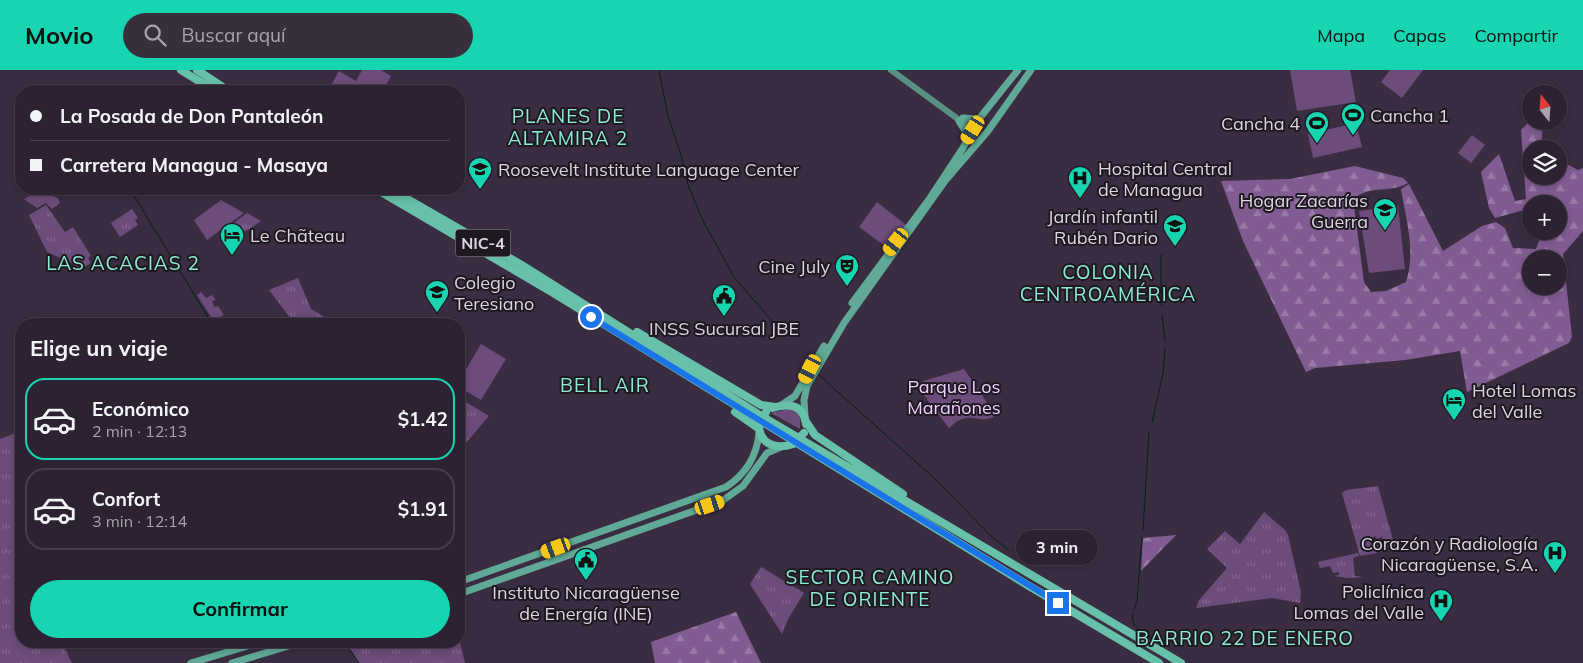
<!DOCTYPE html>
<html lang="es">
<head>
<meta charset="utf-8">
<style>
  :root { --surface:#2c2231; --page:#382f3d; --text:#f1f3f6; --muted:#a6a4ab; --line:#483f4d; --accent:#18d5b2 }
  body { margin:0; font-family:Mulish,sans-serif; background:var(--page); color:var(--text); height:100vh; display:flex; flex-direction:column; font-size:19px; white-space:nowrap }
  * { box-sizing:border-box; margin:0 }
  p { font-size:16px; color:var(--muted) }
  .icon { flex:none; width:28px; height:28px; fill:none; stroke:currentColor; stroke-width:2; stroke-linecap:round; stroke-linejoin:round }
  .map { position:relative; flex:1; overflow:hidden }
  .drawer { position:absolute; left:15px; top:248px; width:450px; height:330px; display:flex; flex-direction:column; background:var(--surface); border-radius:20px; box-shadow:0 2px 8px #0003,0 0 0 1px var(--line) }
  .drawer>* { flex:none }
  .banner { position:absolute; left:15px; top:15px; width:450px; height:110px; border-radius:20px; box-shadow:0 2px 8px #0003,0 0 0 1px var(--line); display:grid; align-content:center; height:110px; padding:0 15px; background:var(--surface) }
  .needle { width:32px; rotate:343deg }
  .buttons { position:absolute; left:1522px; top:15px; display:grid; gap:10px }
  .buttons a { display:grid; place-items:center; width:45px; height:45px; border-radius:50%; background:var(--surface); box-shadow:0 2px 8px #0003,0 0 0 1px var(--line); font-size:25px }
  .end { position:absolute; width:22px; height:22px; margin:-11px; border:6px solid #1a73e8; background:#fff; box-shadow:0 0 0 2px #fff }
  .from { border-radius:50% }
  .bubble { position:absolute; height:35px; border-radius:18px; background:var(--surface); box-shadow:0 2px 8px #0003,0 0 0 1px var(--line); font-size:16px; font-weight:700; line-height:35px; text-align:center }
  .car { position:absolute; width:15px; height:30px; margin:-15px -8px; border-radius:6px; box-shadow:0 0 4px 1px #0007; background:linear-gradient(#f5c518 24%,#345 0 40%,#f5c518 0 76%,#345 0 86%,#f5c518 0) }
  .banner b { display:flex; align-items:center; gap:18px; height:48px; font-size:19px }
  .banner b+b { border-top:1px solid var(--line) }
  .banner i { width:12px; height:12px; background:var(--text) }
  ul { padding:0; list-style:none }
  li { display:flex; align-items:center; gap:15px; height:82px; margin:0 10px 8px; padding:0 5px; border:2px solid var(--line); border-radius:20px }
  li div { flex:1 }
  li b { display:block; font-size:19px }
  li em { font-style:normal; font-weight:700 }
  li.current { border-color:var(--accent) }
  li>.icon { width:45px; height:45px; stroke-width:1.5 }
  h2 { padding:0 15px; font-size:22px; line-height:60px }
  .primary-button { display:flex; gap:10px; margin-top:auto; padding:10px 15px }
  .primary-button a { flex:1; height:58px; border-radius:30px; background:var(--accent); color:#111; font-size:20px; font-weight:700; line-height:58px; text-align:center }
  header { display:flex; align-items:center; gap:30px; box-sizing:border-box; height:70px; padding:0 25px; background:var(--accent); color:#111 }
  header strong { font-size:24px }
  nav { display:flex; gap:28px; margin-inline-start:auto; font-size:18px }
  .search { width:350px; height:45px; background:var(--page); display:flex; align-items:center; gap:12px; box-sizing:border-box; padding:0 18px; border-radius:28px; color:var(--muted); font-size:19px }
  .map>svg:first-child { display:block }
  .grass { fill:url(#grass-tufts) }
  .forest { fill:url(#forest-firs); fill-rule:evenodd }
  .park { fill:#6c4c7a }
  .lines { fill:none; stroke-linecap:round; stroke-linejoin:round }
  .stream { stroke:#04211b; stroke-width:1 }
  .secondary { stroke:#589081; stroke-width:6 }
  .primary { stroke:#60a996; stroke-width:7 }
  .highway { stroke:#67c0a9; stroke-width:8 }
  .highway-bridge { stroke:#67c0a9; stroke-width:8 }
  .route { stroke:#1a73e8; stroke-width:6 }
  .labels { text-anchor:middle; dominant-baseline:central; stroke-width:4; stroke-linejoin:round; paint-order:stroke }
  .shield { fill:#1e1821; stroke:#a49ca7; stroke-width:1 }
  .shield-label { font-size:16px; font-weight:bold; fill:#ddd4e1 }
  .poi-label { font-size:18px; fill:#ddd4e1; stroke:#1e1821; text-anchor:start }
  .park-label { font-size:18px; fill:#f0cfff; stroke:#1e1821 }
  .neighbourhood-label { font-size:19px; letter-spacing:1px; fill:#8becd3; stroke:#1e1821 }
</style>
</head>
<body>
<header>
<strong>Movio</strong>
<div class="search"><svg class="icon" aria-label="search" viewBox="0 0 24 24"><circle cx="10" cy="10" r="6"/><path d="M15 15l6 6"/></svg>Buscar aquí</div>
<nav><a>Mapa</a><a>Capas</a><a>Compartir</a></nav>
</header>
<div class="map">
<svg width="1583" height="593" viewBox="0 0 1583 593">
  <defs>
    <pattern id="grass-tufts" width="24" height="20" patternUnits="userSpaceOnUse" patternTransform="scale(1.25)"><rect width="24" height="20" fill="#6c4c7a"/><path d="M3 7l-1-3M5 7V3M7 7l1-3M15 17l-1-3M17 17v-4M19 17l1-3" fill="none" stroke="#81658d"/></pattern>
    <pattern id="forest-firs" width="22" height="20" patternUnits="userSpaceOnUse" patternTransform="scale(1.25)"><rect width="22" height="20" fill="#815c92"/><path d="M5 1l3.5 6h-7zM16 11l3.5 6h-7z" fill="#987aa6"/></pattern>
  </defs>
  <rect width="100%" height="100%" fill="#3a2d41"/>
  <path class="grass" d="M 46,135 L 65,162 L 73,157 L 91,186 L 88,188 L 91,193 L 79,200 L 72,193 L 47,182 L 29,145 Z
    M 132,139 L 138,148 L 135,150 L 138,155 L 120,167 L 111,153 Z
    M 247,143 L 261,151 L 248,160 L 233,166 L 227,158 Z
    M 298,208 L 311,239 L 336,254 L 295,254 L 269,220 Z
    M 459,328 L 489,346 L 459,381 Z
    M 788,339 L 796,342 L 800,347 L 800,359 L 771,343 Z
    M 21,361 L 21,571 L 61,571 L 72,593 L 0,593 L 0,369 Z
    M 1378,416 L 1395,477 L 1386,478 L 1382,467 L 1377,469 L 1375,466 L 1370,470 L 1371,475 L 1379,475 L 1382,478 L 1376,480 L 1377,483 L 1360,486 L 1342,423 L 1346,420 Z
    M 1264,442 L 1285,460 L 1288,465 L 1301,522 L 1300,533 L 1272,528 L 1196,538 L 1199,530 L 1227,498 L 1207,479 L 1225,461 L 1240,474 Z
    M 1358,483 L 1359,486 L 1353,488 L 1355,506 L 1363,507 L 1348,508 L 1334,506 L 1339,505 L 1339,502 L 1333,503 L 1330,496 L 1320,498 L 1318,492 Z
    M 761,497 L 804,523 L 788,549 L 782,564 L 750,514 Z
    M 459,569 L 465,593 L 359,593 L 345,571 L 459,571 Z"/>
  <path class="forest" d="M 1536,51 L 1543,53 L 1541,79 L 1531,79 L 1531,106 L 1559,106 L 1559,90 L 1578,100 L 1583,98 L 1583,161 L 1563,184 L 1572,267 L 1569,273 L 1467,322 L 1460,281 L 1405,290 L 1315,298 L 1306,302 L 1243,171 L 1221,111 L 1290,109 L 1355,96 L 1403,108 L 1408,113 C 1389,124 1372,114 1353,129 L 1364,212 L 1371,222 L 1386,221 L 1406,212 C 1416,181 1406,150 1401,119 L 1409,114 L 1443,181 L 1482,156 L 1496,152 L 1505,158 L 1513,178 L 1536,179 L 1539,171 L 1536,161 L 1559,161 L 1559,134 L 1531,134 L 1531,138 L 1495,148 L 1489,138 L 1481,102 L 1499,84 L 1515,131 L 1526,129 L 1521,60 L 1527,54 ZM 1531,189 L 1559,189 L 1559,216 L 1531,216 Z
    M 1176,465 L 1141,501 L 1143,468 Z
    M 736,542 L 761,593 L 655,593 L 651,572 Z"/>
  <path class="park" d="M 362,0 L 381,0 L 391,6 L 383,21 L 328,21 L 339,1 L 356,11 Z
    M 1290,0 L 1350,0 L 1356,32 L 1297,41 Z
    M 1390,0 L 1423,0 L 1402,28 L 1381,12 Z
    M 1356,53 L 1362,77 L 1313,88 L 1308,64 Z
    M 1472,65 L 1485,75 L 1471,93 L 1458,83 Z
    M 29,119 L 43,119 L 51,126 L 58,128 L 60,133 L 52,139 L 46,133 L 37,138 L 24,129 L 31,125 Z
    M 221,130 L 244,143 L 207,170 L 194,150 Z
    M 877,132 L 906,155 L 889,179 L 859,157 Z
    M 1398,136 L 1405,199 L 1369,203 L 1359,141 Z
    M 201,222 L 206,228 L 212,225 L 216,230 L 212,231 L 214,237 L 218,236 L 224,245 L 213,250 L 197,225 Z
    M 481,274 L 506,289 L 481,330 L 459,317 L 459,311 Z
    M 964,299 L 988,334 L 994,347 C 976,355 970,338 949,358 L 917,316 L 923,311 Z"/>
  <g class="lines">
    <path class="stream" d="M 659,0 L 668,46 L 681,85 L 688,115 L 703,151 L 734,207 L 778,258
      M 130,119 L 212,254
      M 1161,185 L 1161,235
      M 1162,245 L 1165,271
      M 819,305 L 935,409 L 992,467 L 1009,480
      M 1152,353 L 1163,303 L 1165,278
      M 1143,460 L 1149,362
      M 1134,539 L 1137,531 L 1142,467
      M 1133,543 C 1130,557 1141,562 1152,568
      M 344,571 L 359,593"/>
    <path class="secondary" d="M 891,0 L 973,60"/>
    <path class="primary" d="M 963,48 L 979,49
      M 959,51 L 966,62 L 966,71
      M 852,233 L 930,128 L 963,78 L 975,54 L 1018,0
      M 780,336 L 795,326 L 824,276
      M 805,346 L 804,330 L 807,316 L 844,253 L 945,111 L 988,61 L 1031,0
      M 459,512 L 726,417 C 746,404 757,385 759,363
      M 459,524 L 722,431 L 743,416 L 767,383 L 781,377
      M 191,593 L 264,571
      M 232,593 L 305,571"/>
    <path class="highway" d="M 181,0 L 215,21
      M 197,0 L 229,21
      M 376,119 L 555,224 L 1029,516 L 1159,593
      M 390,119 L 520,194 L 758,344 L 1181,593
      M 637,262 L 761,335 L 775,337
      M 772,338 C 788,333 804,334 806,354
      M 735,342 L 758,358
      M 805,350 L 815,365 L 903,424
      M 759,355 C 759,374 776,380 793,374"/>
    <path class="highway-bridge" d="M 759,355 L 766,342
      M 793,374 L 804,363"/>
  </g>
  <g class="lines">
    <path class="route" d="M 591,247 L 1058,533"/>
  </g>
  <defs>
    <g id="stadium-pin" transform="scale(1.25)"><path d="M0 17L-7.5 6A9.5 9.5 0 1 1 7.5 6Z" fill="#18d5b2" stroke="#1e1821"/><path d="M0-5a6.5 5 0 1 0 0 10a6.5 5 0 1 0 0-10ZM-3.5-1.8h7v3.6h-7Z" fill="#111"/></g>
    <g id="school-pin" transform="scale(1.25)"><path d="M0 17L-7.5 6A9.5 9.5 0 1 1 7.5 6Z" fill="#18d5b2" stroke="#1e1821"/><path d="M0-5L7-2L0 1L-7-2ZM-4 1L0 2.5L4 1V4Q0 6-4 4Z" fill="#111"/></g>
    <g id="hospital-pin" transform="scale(1.25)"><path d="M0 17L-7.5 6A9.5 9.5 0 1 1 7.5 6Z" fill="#18d5b2" stroke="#1e1821"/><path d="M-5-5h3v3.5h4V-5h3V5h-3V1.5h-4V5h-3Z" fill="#111"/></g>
    <g id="hotel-pin" transform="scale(1.25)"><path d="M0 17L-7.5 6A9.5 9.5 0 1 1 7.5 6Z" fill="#18d5b2" stroke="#1e1821"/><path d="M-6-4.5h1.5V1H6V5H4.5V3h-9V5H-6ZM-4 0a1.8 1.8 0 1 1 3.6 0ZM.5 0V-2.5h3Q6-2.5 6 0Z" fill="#111"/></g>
    <g id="theatre-pin" transform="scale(1.25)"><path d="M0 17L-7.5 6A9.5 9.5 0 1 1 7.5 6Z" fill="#18d5b2" stroke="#1e1821"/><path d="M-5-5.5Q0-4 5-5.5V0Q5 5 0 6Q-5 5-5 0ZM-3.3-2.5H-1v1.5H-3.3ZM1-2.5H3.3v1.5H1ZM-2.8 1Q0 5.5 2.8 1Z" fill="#111"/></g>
    <g id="civic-pin" transform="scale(1.25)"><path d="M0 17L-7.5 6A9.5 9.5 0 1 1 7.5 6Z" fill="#18d5b2" stroke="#1e1821"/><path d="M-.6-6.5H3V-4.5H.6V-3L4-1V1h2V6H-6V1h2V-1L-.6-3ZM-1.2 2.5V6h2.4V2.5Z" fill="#111"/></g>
  </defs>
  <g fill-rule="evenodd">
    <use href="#stadium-pin" x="1353" y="45"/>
    <use href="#stadium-pin" x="1317" y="53"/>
    <use href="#school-pin" x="480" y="99"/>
    <use href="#hospital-pin" x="1080" y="108"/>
    <use href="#school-pin" x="1385" y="140"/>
    <use href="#school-pin" x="1175" y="156"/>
    <use href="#hotel-pin" x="232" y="165"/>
    <use href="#theatre-pin" x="847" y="196"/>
    <use href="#school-pin" x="437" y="222"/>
    <use href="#civic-pin" x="724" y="226"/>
    <use href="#hotel-pin" x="1454" y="330"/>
    <use href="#hospital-pin" x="1555" y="483"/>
    <use href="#civic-pin" x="586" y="490"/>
    <use href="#hospital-pin" x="1441" y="531"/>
  </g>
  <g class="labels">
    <rect class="shield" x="455.5" y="159.5" width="55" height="27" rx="4"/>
    <g class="shield-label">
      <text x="483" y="173">NIC-4</text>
    </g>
    <g class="poi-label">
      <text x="1370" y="45">Cancha 1</text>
      <text x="1300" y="53" text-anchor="end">Cancha 4</text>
      <text x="1098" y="98">Hospital Central<tspan x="1098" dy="21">de Managua</tspan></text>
      <text x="498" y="99">Roosevelt Institute Language Center</text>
      <text x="1368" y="130" text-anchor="end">Hogar Zacarías<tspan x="1368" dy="21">Guerra</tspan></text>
      <text x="1158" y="146" text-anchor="end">Jardín infantil<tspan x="1158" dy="21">Rubén Dario</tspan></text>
      <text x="250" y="165">Le Chãteau</text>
      <text x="830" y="196" text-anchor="end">Cine July</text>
      <text x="454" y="212">Colegio<tspan x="454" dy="21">Teresiano</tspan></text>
      <text x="724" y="258" text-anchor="middle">INSS Sucursal JBE</text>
      <text x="1472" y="320">Hotel Lomas<tspan x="1472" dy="21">del Valle</tspan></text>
      <text x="1538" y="473" text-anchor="end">Corazón y Radiología<tspan x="1538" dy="21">Nicaragüense, S.A.</tspan></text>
      <text x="1424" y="521" text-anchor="end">Policlínica<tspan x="1424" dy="21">Lomas del Valle</tspan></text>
      <text x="586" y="522" text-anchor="middle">Instituto Nicaragüense<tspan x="586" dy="21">de Energía (INE)</tspan></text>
    </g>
    <g class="park-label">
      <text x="954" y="316">Parque Los<tspan x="954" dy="21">Marañones</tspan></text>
    </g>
    <g class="neighbourhood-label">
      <text x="568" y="46">PLANES DE<tspan x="568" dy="22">ALTAMIRA 2</tspan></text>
      <text x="123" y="193">LAS ACACIAS 2</text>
      <text x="1108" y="202">COLONIA<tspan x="1108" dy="22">CENTROAMÉRICA</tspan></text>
      <text x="605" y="315">BELL AIR</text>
      <text x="870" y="507">SECTOR CAMINO<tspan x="870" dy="22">DE ORIENTE</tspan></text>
      <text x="1245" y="568">BARRIO 22 DE ENERO</text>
    </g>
  </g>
</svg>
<div class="buttons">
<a><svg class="needle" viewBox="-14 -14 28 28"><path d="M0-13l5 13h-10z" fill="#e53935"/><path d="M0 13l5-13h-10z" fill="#a6a4ab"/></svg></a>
<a><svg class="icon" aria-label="layers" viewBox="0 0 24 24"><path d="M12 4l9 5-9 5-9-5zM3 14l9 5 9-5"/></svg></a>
<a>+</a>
<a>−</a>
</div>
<i class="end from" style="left:591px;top:247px"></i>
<i class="end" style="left:1058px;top:533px"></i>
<div class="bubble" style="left:1016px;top:460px;width:82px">3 min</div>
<i class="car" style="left:973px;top:60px;rotate:212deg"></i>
<i class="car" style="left:896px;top:172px;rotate:218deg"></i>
<i class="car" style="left:810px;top:299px;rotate:207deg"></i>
<i class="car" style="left:710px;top:435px;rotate:72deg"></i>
<i class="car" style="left:556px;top:478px;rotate:250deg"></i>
<div class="banner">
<b><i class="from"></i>La Posada de Don Pantaleón</b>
<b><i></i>Carretera Managua - Masaya</b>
</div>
<section class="drawer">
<h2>Elige un viaje</h2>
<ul>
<li class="current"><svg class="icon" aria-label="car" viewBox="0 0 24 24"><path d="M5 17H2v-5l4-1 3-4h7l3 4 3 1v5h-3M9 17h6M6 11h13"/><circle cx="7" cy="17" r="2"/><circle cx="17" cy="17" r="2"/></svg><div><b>Económico</b><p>2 min · 12:13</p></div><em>$1.42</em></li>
<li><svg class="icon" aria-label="car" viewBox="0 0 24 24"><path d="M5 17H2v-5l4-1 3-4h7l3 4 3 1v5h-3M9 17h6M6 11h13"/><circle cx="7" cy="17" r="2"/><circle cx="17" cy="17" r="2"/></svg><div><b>Confort</b><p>3 min · 12:14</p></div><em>$1.91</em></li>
</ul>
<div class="primary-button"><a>Confirmar</a></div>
</section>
</div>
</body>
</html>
